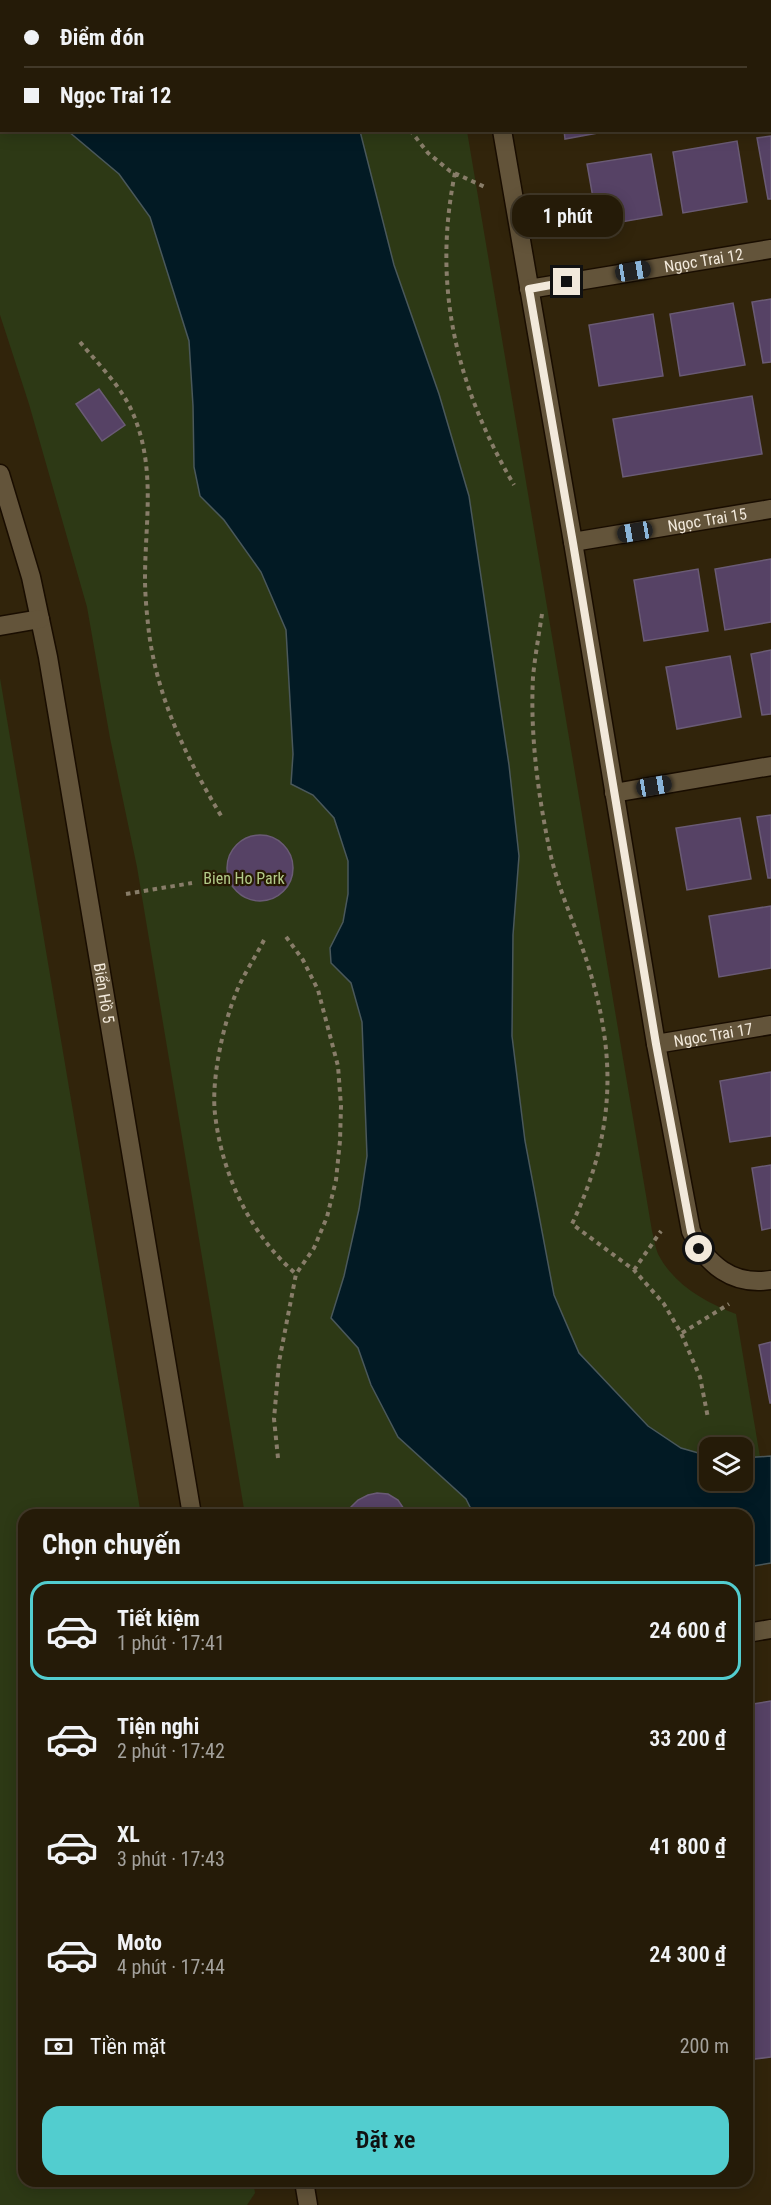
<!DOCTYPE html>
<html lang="vi">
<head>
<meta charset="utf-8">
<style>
  :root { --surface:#251b08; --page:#312816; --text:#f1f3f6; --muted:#a3a19c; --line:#423929; --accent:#52cdcf }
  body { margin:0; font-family:"Roboto Condensed",sans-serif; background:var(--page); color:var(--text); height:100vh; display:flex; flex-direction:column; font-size:22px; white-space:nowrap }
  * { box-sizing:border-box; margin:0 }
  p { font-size:20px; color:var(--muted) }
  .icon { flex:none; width:33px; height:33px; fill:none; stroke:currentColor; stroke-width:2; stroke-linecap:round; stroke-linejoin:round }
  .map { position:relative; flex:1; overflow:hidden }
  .sheet { position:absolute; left:18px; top:1509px; width:735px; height:678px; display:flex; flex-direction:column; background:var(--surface); border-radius:18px; box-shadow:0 3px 15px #0003,0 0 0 2px var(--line) }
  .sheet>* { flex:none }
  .top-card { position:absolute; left:0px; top:0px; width:771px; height:132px; box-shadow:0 3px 15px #0003,0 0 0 2px var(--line); display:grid; align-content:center; height:132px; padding:0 24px; background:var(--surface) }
  .buttons { position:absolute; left:699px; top:1437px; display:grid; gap:12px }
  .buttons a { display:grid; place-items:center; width:54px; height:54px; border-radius:12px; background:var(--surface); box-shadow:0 3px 15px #0003,0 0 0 2px var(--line); font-size:30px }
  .end { position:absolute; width:27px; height:27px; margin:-14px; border:8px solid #f2e9db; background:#111; box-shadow:0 0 0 3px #111 }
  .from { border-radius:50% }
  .bubble { position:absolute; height:42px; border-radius:18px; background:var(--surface); box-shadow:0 3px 15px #0003,0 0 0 2px var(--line); font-size:20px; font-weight:600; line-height:42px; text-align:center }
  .car { position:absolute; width:18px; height:36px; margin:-18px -9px; border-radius:8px; box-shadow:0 0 4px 2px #0007; background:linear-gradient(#222 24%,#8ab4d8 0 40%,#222 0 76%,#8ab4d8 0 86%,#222 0) }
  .top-card b { display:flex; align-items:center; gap:21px; height:57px; font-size:22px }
  .top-card b+b { border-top:2px solid var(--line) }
  .top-card i { width:15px; height:15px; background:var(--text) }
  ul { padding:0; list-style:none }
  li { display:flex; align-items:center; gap:18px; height:99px; margin:0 12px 9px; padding:0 12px; border:3px solid transparent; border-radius:18px }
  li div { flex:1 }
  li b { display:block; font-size:22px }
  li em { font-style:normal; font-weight:600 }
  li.selected { border-color:var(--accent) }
  li>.icon { width:54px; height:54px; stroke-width:1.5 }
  h2 { padding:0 24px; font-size:27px; line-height:72px }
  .pay { display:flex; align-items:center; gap:15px; height:66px; padding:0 24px; font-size:22px }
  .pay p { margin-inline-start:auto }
  .primary-button { display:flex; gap:12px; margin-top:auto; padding:12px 24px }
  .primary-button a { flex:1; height:69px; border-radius:18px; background:var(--accent); color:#111; font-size:24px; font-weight:600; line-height:69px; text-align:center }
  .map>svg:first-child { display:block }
  .green { fill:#2d3915 }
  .water { fill:#021a24; stroke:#4a585b; stroke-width:1.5 }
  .building { fill:#564265; stroke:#6a5b75; stroke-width:1.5 }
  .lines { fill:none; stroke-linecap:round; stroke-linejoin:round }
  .street-casing { stroke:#190d00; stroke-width:21 }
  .path { stroke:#887d69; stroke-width:4; stroke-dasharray:4.5 4.5; stroke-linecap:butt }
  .street { stroke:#63543a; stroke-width:18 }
  .route { stroke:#f2e9db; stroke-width:8 }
  .labels { text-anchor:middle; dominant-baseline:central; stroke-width:4.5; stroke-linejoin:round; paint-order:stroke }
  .street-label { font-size:16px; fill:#f2e9db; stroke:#271a02 }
  .park-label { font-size:16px; fill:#b3cb89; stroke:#271a02 }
</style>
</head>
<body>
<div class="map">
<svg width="771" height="2205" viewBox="0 0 771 2205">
  <rect width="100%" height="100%" fill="#31240b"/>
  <path class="green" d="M 0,0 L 42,1 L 2,2 L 2,130 L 68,131 L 119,174 L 150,217 L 189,341 L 193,406 L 194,467 L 200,496 L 224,520 L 261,572 L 286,630 L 293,754 L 291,783 L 313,795 L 334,818 L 348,861 L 348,894 L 343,922 L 330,948 L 331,963 L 351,983 L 362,1022 L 367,1156 L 359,1209 L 344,1276 L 331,1318 L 358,1348 L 371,1385 L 398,1437 L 466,1499 L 474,1515 L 245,1515 L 137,867 L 110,738 L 87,607 L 29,404 L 0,315 Z
    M 360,131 L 467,131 L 652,1231 C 654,1238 655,1247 658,1254 C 674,1285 705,1302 736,1314 L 760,1457 L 743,1458 L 742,1448 L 710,1448 L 709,1456 L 681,1448 L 648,1426 L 579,1353 L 554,1295 L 525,1141 L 512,1036 L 513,935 L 519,856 L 469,496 L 439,394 L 394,265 Z
    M 0,678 L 141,1515 L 24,1515 L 24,2181 L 253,2181 L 255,2193 L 247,2205 L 0,2205 Z"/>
  <path class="water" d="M 42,0 L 334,0 L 335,1 L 42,2 Z
    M 68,131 L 360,131 L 394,265 L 439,394 L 469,496 L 509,765 L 519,856 L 513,935 L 512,1036 L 525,1141 L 554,1295 L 579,1353 L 648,1426 L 681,1448 L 709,1456 L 710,1480 L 742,1480 L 743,1458 L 771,1456 L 771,1563 L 747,1567 L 747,1515 L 474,1515 L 466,1499 L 398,1437 L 371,1385 L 358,1348 L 331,1318 L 344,1276 L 359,1209 L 367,1156 L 362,1022 L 351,983 L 331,963 L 330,948 L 343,922 L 348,894 L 348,861 L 334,818 L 313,795 L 291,784 L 293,754 L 286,630 L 261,572 L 224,520 L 200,496 L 194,467 L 193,406 L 189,341 L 150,217 L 119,174 Z"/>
  <path class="building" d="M 770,45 L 771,45 L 770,109 Z
    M 564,130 L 614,130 L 565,139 Z
    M 771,136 L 771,199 L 768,199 L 757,138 Z
    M 737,141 L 747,202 L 683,213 L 673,152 Z
    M 651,154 L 662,215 L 598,226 L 587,164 Z
    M 771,299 L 771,362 L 763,363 L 752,302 Z
    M 733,303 L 745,365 L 680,376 L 670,314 Z
    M 653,314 L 663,376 L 599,386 L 589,325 Z
    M 99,389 L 125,425 L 102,441 L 76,404 Z
    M 752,396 L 762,454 L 623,477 L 613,419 Z
    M 771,559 L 771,622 L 725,630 L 715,569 Z
    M 698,569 L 708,631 L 644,641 L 634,580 Z
    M 771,650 L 771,714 L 762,715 L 751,654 Z
    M 730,656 L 741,717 L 677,729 L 666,667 Z
    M 771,815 L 771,878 L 768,878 L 757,817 Z
    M 740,818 L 751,879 L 687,890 L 676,828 Z
    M227 868a33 33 0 1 1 66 0a33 33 0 1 1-66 0Z
    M 771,906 L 771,968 L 719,977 L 709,916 Z
    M 771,1072 L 771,1136 L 730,1142 L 720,1081 Z
    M 771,1165 L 771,1228 L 762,1230 L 752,1168 Z
    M 771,1342 L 771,1403 L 770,1403 L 759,1345 Z
    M 377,1493 L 388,1494 L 398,1500 L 408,1515 L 347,1515 L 351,1507 L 358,1500 L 368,1495 Z
    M 771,1701 L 771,2057 L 747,2060 L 747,1705 Z"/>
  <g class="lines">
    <g class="street-casing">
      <g id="street">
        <path d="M 480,0 L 480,2"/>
        <path d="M 714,2 L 723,0"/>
        <path d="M 502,130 L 573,542 L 656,1044 L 691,1231 C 706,1265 733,1286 771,1280"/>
        <path id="s1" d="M 529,289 L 771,249"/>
        <path id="s2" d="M 0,474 L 31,577 L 48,657 L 192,1515"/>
        <path id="s3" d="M 573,542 L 771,509"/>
        <path d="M 0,626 L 40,619"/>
        <path d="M 614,793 L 771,766"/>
        <path id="s4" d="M 656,1044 L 771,1025"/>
        <path d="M 747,1633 L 771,1629"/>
        <path d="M 304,2181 L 308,2205"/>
      </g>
    </g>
    <path class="path" d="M 379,2 L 379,0
      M 410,130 L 428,153 L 450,171 L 485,187
      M 455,173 C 432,286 456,386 514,485
      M 80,342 C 99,365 123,388 134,416 C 156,470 145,523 145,579 C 145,596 147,616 149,633 C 158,701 188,761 223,819
      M 542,614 C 539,634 535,656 533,677 C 530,735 538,795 550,852 C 557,885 571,915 582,947 C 617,1047 618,1127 572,1224 L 634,1270 L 664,1304 L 681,1333 L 700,1377 L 708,1418
      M 126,894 L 192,883
      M 264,940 C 255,958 243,975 236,993 C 223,1025 211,1080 215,1114 C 222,1175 250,1234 296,1274
      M 634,1270 L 661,1231
      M 682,1333 L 729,1304
      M 278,1458 L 274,1419 L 279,1362 L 296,1274 L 314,1248 L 327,1217 L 336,1180 L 340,1141 L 341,1106 L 338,1066 L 318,990 L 303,960 L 284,934"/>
    <use href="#street" class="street"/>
  </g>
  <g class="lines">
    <path class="route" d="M 567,282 L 529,289 L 573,543 L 656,1044 L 691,1232 L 699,1249"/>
  </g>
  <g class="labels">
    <g class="street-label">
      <text stroke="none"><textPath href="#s1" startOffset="177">Ngọc Trai 12</textPath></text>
      <text stroke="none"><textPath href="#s3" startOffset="136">Ngọc Trai 15</textPath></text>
      <text stroke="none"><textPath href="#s2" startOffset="530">Biển Hồ 5</textPath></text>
      <text stroke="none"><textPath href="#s4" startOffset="58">Ngọc Trai 17</textPath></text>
    </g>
    <g class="park-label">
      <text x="244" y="878">Bien Ho Park</text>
    </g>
  </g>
</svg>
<div class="buttons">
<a><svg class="icon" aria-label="layers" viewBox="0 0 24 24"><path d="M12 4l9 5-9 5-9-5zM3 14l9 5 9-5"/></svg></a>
</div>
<i class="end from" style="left:699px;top:1249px"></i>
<i class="end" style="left:567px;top:282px"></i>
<div class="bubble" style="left:512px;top:195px;width:111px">1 phút</div>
<i class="car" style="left:633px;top:271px;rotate:81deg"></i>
<i class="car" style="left:635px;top:532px;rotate:260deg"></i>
<i class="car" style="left:654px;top:786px;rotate:80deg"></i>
<div class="top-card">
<b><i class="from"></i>Điểm đón</b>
<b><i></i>Ngọc Trai 12</b>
</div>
<section class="sheet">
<h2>Chọn chuyến</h2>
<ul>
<li class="selected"><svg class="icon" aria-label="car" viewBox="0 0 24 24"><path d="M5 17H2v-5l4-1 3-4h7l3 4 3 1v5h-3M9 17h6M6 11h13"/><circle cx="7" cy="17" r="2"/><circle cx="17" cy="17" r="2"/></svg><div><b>Tiết kiệm</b><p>1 phút · 17:41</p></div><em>24 600 ₫</em></li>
<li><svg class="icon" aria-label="car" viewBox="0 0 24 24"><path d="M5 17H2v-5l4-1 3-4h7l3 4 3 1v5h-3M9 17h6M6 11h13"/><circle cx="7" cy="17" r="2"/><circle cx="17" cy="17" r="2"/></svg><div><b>Tiện nghi</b><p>2 phút · 17:42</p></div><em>33 200 ₫</em></li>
<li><svg class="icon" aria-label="car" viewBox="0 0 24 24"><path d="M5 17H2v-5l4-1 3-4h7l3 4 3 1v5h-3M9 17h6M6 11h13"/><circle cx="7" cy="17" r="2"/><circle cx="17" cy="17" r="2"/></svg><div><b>XL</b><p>3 phút · 17:43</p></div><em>41 800 ₫</em></li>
<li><svg class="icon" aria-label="car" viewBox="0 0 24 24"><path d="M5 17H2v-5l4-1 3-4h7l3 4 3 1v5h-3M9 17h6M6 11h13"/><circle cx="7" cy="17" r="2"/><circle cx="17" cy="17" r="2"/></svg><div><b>Moto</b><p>4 phút · 17:44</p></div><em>24 300 ₫</em></li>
</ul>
<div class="pay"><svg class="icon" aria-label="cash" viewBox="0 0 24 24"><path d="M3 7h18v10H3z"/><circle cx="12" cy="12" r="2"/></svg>Tiền mặt<p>200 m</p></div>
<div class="primary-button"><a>Đặt xe</a></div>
</section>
</div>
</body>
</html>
